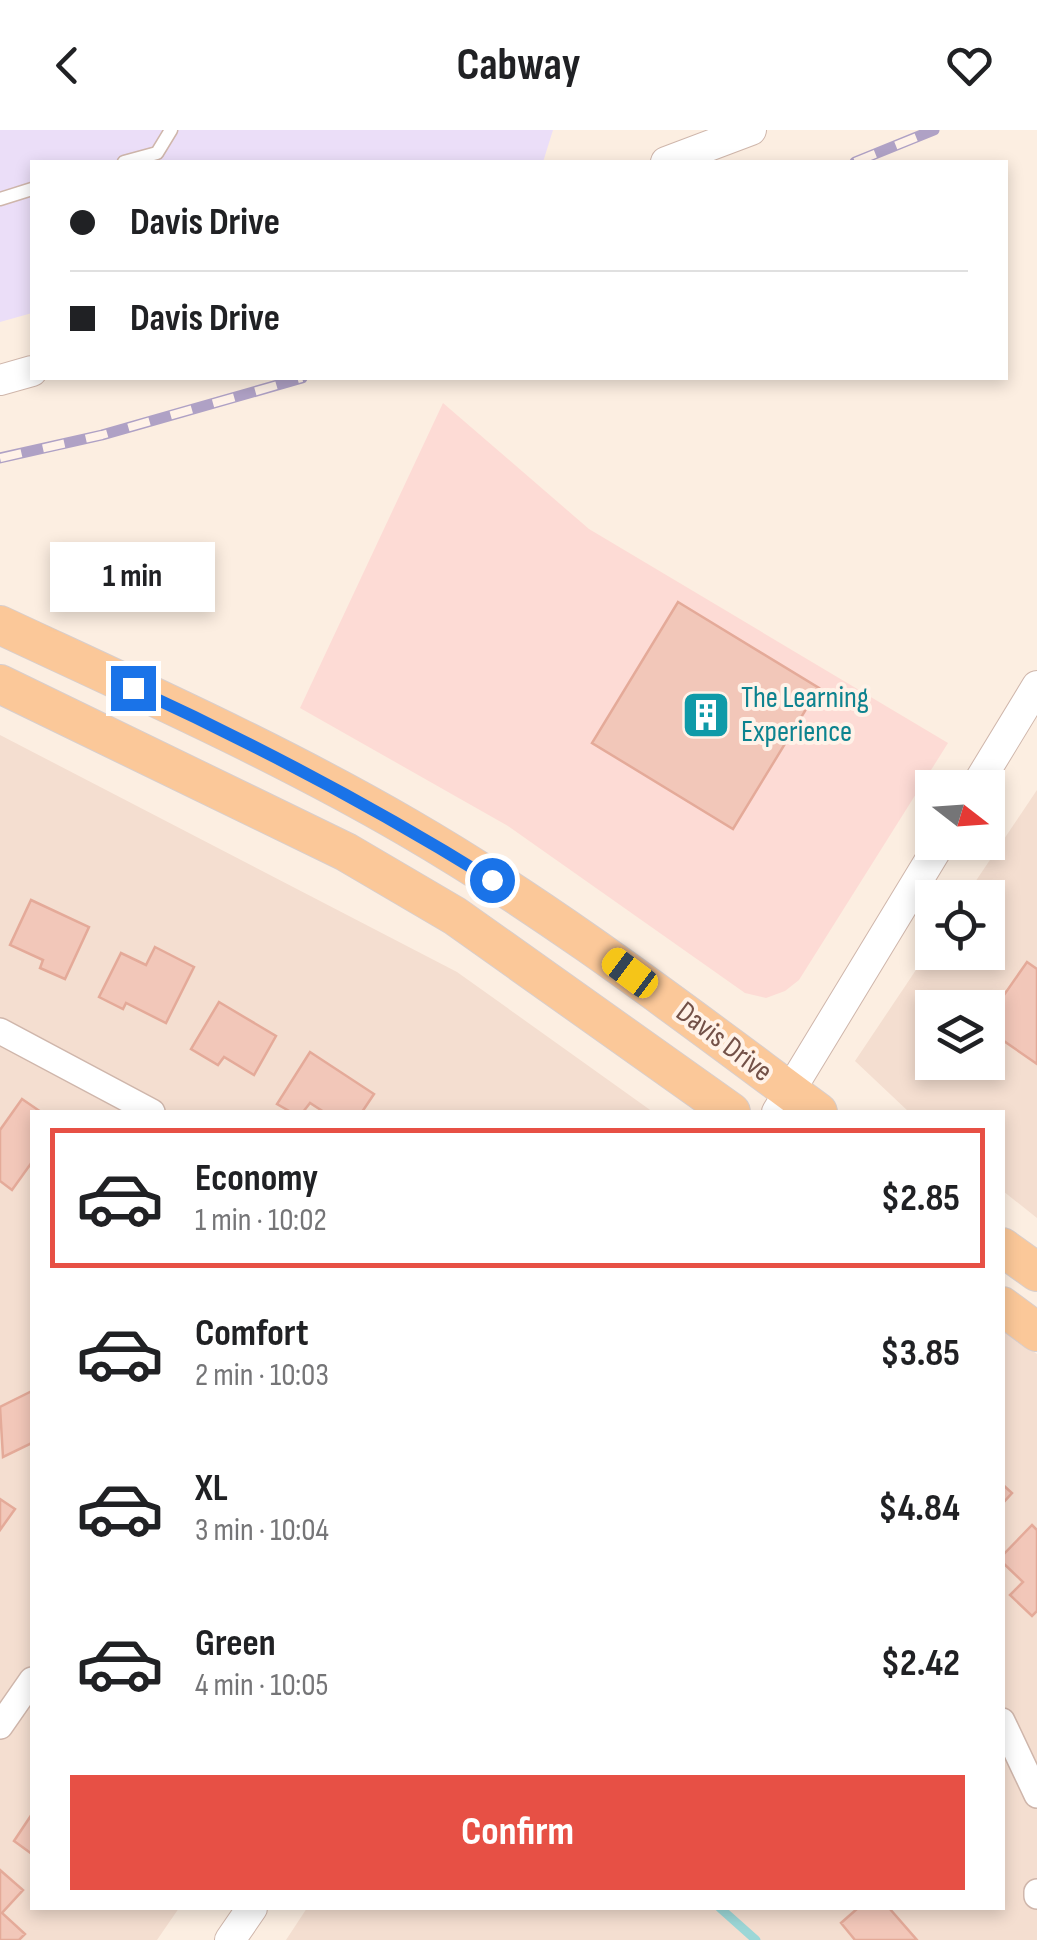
<!DOCTYPE html>
<html lang="en">
<head>
<meta charset="utf-8">
<style>
  :root { --surface:#fff; --page:#f2f2f2; --text:#202124; --muted:#757577; --line:#e0e0e0; --accent:#e75045 }
  body { margin:0; font-family:"Sofia Sans Condensed",sans-serif; background:var(--page); color:var(--text); height:100vh; display:flex; flex-direction:column; font-size:38px; white-space:nowrap }
  * { box-sizing:border-box; margin:0 }
  p { font-size:32px; color:var(--muted) }
  .icon { flex:none; width:55px; height:55px; fill:none; stroke:currentColor; stroke-width:2; stroke-linecap:round; stroke-linejoin:round }
  .map { position:relative; flex:1; overflow:hidden }
  .side { position:absolute; left:30px; top:980px; width:975px; height:800px; display:flex; flex-direction:column; background:var(--surface); border-radius:0px; box-shadow:0 5px 15px #0003 }
  .side>* { flex:none }
  .guide { position:absolute; left:30px; top:30px; width:978px; height:220px; border-radius:0px; box-shadow:0 5px 15px #0003; display:grid; align-content:center; height:220px; padding:0 40px; background:var(--surface) }
  .needle { width:65px; rotate:107deg }
  .fabs { position:absolute; left:915px; top:640px; display:grid; gap:20px }
  .fabs a { display:grid; place-items:center; width:90px; height:90px; border-radius:0px; background:var(--surface); box-shadow:0 5px 15px #0003; font-size:50px }
  .end { position:absolute; width:45px; height:45px; margin:-22px; border:12px solid #1a73e8; background:#fff; box-shadow:0 0 0 5px #fff }
  .from { border-radius:50% }
  .bubble { position:absolute; height:70px; border-radius:0px; background:var(--surface); box-shadow:0 5px 15px #0003; font-size:32px; font-weight:700; line-height:70px; text-align:center }
  .car { position:absolute; width:30px; height:60px; margin:-30px -15px; border-radius:12px; box-shadow:0 0 8px 2px #0007; background:linear-gradient(#f5c518 24%,#345 0 40%,#f5c518 0 76%,#345 0 86%,#f5c518 0) }
  .guide b { display:flex; align-items:center; gap:35px; height:95px; font-size:38px }
  .guide b+b { border-top:2px solid var(--line) }
  .guide i { width:25px; height:25px; background:var(--text) }
  ul { padding:18px 0 0; list-style:none }
  li { display:flex; align-items:center; gap:30px; height:140px; margin:0 20px 15px; padding:0 20px; border:5px solid transparent; border-radius:0px }
  li div { flex:1 }
  li b { display:block; font-size:38px }
  li em { font-style:normal; font-weight:700 }
  li.on { border-color:var(--accent) }
  li>.icon { width:90px; height:90px; stroke-width:1.5 }
  .action { display:flex; gap:20px; margin-top:auto; padding:20px 40px }
  .action a { flex:1; height:115px; border-radius:0px; background:var(--accent); color:#fff; font-size:40px; font-weight:700; line-height:115px; text-align:center }
  header { display:flex; justify-content:space-between; align-items:center; height:130px; padding:0 40px; background:var(--surface); font-size:45px; font-weight:700 }
  .map>svg:first-child { display:block }
  .residential { fill:#f4ded0; fill-rule:evenodd }
  .commercial { fill:#fddbd5 }
  .education { fill:#ebdef8 }
  .lines { fill:none; stroke-linecap:round; stroke-linejoin:round }
  .stream { stroke:#9cd7d7; stroke-width:9 }
  .building { fill:#f2c7b9; stroke:#e4aa99; stroke-width:2.5 }
  .service-casing { stroke:#cfb6ab; stroke-width:15 }
  .minor-casing { stroke:#cfb6ab; stroke-width:28 }
  .tertiary-casing { stroke:#cfb6ab; stroke-width:32 }
  .primary-casing { stroke:#d8cecc; stroke-width:40 }
  .service { stroke:#fff; stroke-width:12 }
  .minor { stroke:#fff; stroke-width:25 }
  .tertiary { stroke:#fff; stroke-width:30 }
  .primary { stroke:#fbc899; stroke-width:38 }
  .rail-casing { stroke:#afa1c5; stroke-width:11 }
  .rail { stroke:#fff2e8; stroke-width:8; stroke-dasharray:22; stroke-linecap:butt }
  .route { stroke:#1a73e8; stroke-width:12 }
  .labels { text-anchor:middle; dominant-baseline:central; stroke-width:8; stroke-linejoin:round; paint-order:stroke }
  .culture-label { font-size:30px; fill:#0d838f; stroke:#fff2e8; text-anchor:start }
  .street-label { font-size:30px; fill:#735148; stroke:#fff2e8 }
</style>
</head>
<body>
<header><svg class="icon" aria-label="back" viewBox="0 0 24 24"><path d="M15 5l-7 7 7 7"/></svg>Cabway<svg class="icon" aria-label="heart" viewBox="0 0 24 24"><path d="M12 20l-8-8c-3-5 5-10 8-4 3-6 11-1 8 4z"/></svg></header>
<div class="map">
<svg width="1037" height="1810" viewBox="0 0 1037 1810">
  <rect width="100%" height="100%" fill="#fceee1"/>
  <path class="residential" d="M 0,605 L 457,842 L 653,982 L 32,982 L 32,1778 L 179,1778 L 157,1810 L 0,1810 Z
    M 1037,660 L 1037,1088 L 1003,1061 L 1002,982 L 909,982 L 855,931 L 932,816 L 932,822 L 988,822 L 988,768 L 965,767 ZM 932,878 L 988,878 L 988,932 L 932,932 Z
    M 1003,1200 L 1037,1224 L 1037,1810 L 286,1810 L 307,1778 L 1002,1778 Z"/>
  <path class="commercial" d="M 443,273 L 589,399 L 948,613 L 799,850 L 785,861 L 766,868 L 745,863 L 508,696 L 300,578 Z"/>
  <path class="education" d="M 0,0 L 553,0 L 543,32 L 32,32 L 32,183 L 0,192 Z"/>
  <g class="lines">
    <path class="stream" d="M 720,1778 L 756,1810"/>
  </g>
  <path class="building" d="M 678,472 L 819,558 L 733,699 L 592,613 Z
    M 31,770 L 89,797 L 65,849 L 40,838 L 43,830 L 10,815 Z
    M 155,817 L 194,837 L 166,893 L 126,873 L 123,879 L 99,867 L 121,823 L 146,835 Z
    M 1027,832 L 1037,839 L 1037,934 L 988,900 L 988,888 Z
    M 219,872 L 276,906 L 254,945 L 224,927 L 218,935 L 191,919 Z
    M 310,922 L 374,964 L 362,982 L 324,982 L 310,973 L 303,982 L 291,982 L 277,974 Z
    M 22,969 L 41,982 L 32,982 L 32,1032 L 12,1060 L 0,1051 L 0,1000 Z
    M 32,1261 L 32,1313 L 3,1327 L 0,1277 Z
    M 1002,1354 L 1012,1363 L 1002,1374 Z
    M 0,1369 L 15,1379 L 0,1400 Z
    M 1032,1395 L 1037,1400 L 1037,1481 L 1032,1486 L 1010,1465 L 1023,1452 L 1002,1432 L 1002,1426 Z
    M 32,1684 L 32,1724 L 14,1711 Z
    M 0,1740 L 23,1760 L 2,1783 L 25,1804 L 19,1810 L 0,1810 Z
    M 858,1778 L 889,1778 L 917,1810 L 855,1810 L 841,1793 Z"/>
  <g class="lines">
    <g class="service-casing">
      <path id="service" d="M 124,32 L 157,23 L 171,0
        M 0,69 L 32,59"/>
    </g>
    <g class="minor-casing">
      <path id="minor" d="M 0,901 L 152,982
        M 1002,1591 L 1037,1665
        M 0,1596 L 32,1550
        M 1037,1766 L 1037,1762"/>
    </g>
    <g class="tertiary-casing">
      <path id="tertiary" d="M 666,32 L 751,0
        M 0,250 L 32,241
        M 975,658 L 1037,556
        M 777,982 L 941,712
        M 230,1810 L 252,1778"/>
    </g>
    <g class="primary-casing">
      <path id="primary" d="M 0,495 C 137,559 276,621 407,697 C 552,781 684,883 818,982
        M 0,554 L 346,722 L 455,786 L 731,982
        M 1002,1117 L 1037,1142
        M 1002,1176 L 1037,1202"/>
    </g>
    <use href="#service" class="service"/>
    <use href="#minor" class="minor"/>
    <use href="#tertiary" class="tertiary"/>
    <use href="#primary" class="primary"/>
    <g class="rail-casing">
      <path id="rail" d="M 855,32 L 934,0
        M 0,328 L 102,305 L 302,248"/>
    </g>
    <use href="#rail" class="rail"/>
  </g>
  <g class="lines">
    <path class="route" d="M 133,558 C 257,615 376,678 492,750"/>
  </g>
  <defs>
    <g id="building-square" transform="scale(2.5)"><rect x="-9" y="-9" width="18" height="18" rx="4" fill="#0f9aa8" stroke="#fff2e8"/><path d="M-4-6H4V6H1V3H-1V6H-4ZM-2.5-4.3h1.7v1.8h-1.7ZM.8-4.3h1.7v1.8H.8ZM-2.5-1h1.7V.8h-1.7ZM.8-1h1.7V.8H.8Z" fill="#fff"/></g>
  </defs>
  <g fill-rule="evenodd">
    <use href="#building-square" x="706" y="585"/>
  </g>
  <g class="labels">
    <g class="culture-label">
      <text x="741" y="568">The Learning<tspan x="741" dy="34">Experience</tspan></text>
    </g>
    <g class="street-label">
      <text transform="translate(724 912) rotate(37)">Davis Drive</text>
    </g>
  </g>
</svg>
<div class="fabs">
<a><svg class="needle" viewBox="-14 -14 28 28"><path d="M0-13l5 13h-10z" fill="#e53935"/><path d="M0 13l5-13h-10z" fill="#757577"/></svg></a>
<a><svg class="icon" aria-label="locate" viewBox="0 0 24 24"><circle cx="12" cy="12" r="6"/><path d="M12 2v4M12 18v4M2 12h4M18 12h4"/></svg></a>
<a><svg class="icon" aria-label="layers" viewBox="0 0 24 24"><path d="M12 4l9 5-9 5-9-5zM3 14l9 5 9-5"/></svg></a>
</div>
<i class="end from" style="left:492px;top:750px"></i>
<i class="end" style="left:133px;top:558px"></i>
<div class="bubble" style="left:50px;top:412px;width:165px">1 min</div>
<i class="car" style="left:630px;top:843px;rotate:307deg"></i>
<div class="guide">
<b><i class="from"></i>Davis Drive</b>
<b><i></i>Davis Drive</b>
</div>
<section class="side">
<ul>
<li class="on"><svg class="icon" aria-label="car" viewBox="0 0 24 24"><path d="M5 17H2v-5l4-1 3-4h7l3 4 3 1v5h-3M9 17h6M6 11h13"/><circle cx="7" cy="17" r="2"/><circle cx="17" cy="17" r="2"/></svg><div><b>Economy</b><p>1 min · 10:02</p></div><em>$2.85</em></li>
<li><svg class="icon" aria-label="car" viewBox="0 0 24 24"><path d="M5 17H2v-5l4-1 3-4h7l3 4 3 1v5h-3M9 17h6M6 11h13"/><circle cx="7" cy="17" r="2"/><circle cx="17" cy="17" r="2"/></svg><div><b>Comfort</b><p>2 min · 10:03</p></div><em>$3.85</em></li>
<li><svg class="icon" aria-label="car" viewBox="0 0 24 24"><path d="M5 17H2v-5l4-1 3-4h7l3 4 3 1v5h-3M9 17h6M6 11h13"/><circle cx="7" cy="17" r="2"/><circle cx="17" cy="17" r="2"/></svg><div><b>XL</b><p>3 min · 10:04</p></div><em>$4.84</em></li>
<li><svg class="icon" aria-label="car" viewBox="0 0 24 24"><path d="M5 17H2v-5l4-1 3-4h7l3 4 3 1v5h-3M9 17h6M6 11h13"/><circle cx="7" cy="17" r="2"/><circle cx="17" cy="17" r="2"/></svg><div><b>Green</b><p>4 min · 10:05</p></div><em>$2.42</em></li>
</ul>
<div class="action"><a>Confirm</a></div>
</section>
</div>
</body>
</html>
